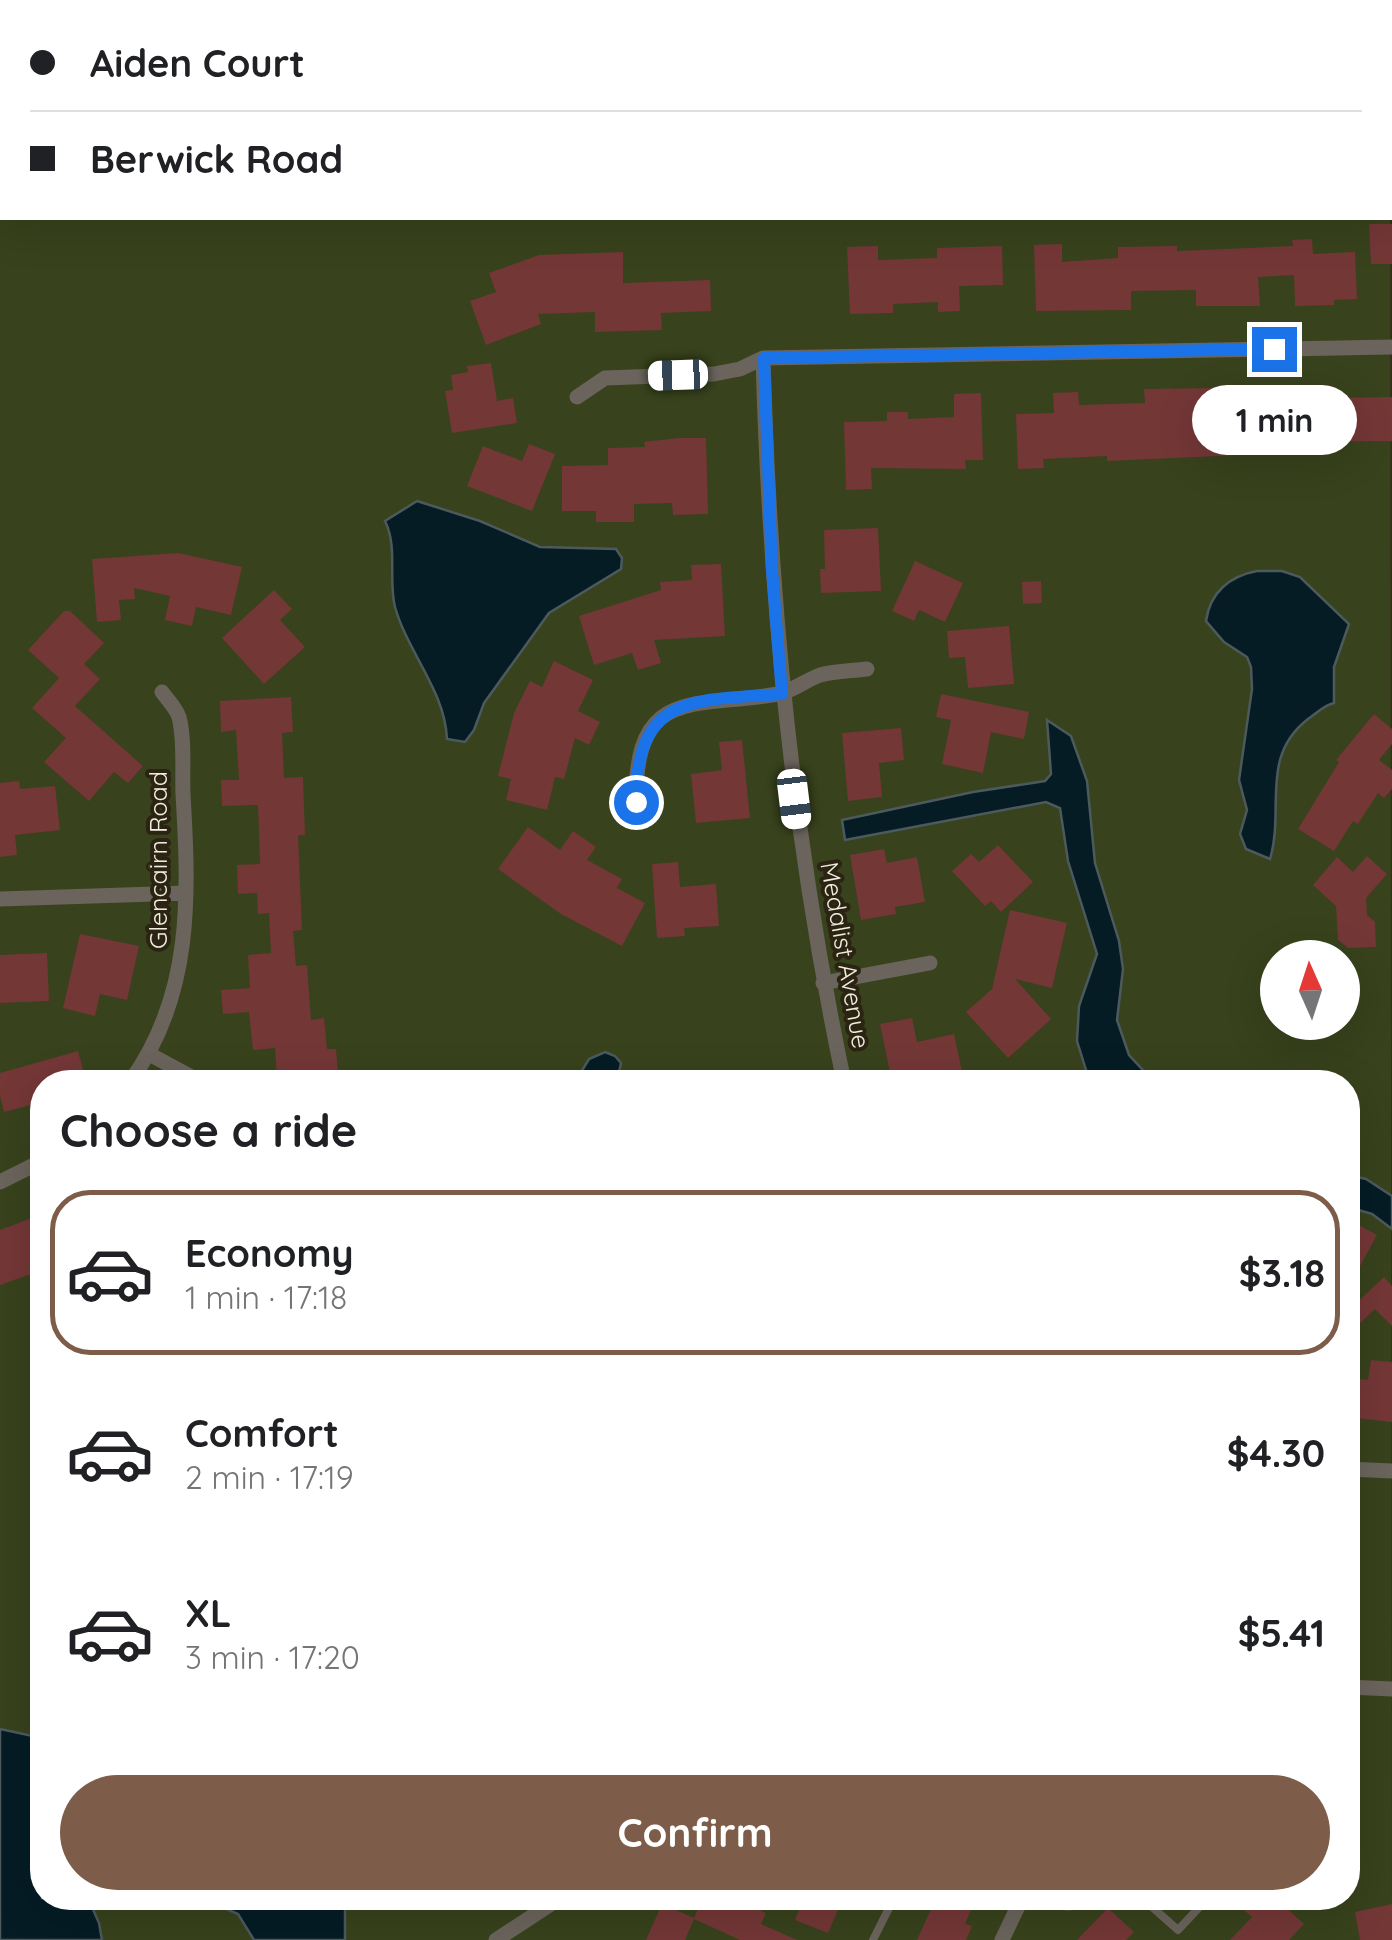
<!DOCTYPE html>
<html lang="en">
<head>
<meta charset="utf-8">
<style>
  :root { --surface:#fff; --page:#f2f2f2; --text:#202124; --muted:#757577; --line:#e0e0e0; --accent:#7d5c49 }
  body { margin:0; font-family:Quicksand,sans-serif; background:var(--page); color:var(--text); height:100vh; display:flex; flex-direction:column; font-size:38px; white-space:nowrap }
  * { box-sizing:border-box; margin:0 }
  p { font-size:32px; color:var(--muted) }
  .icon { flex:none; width:55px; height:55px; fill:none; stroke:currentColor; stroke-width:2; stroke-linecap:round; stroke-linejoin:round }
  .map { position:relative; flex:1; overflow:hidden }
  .panel { position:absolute; left:30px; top:1070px; width:1330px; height:840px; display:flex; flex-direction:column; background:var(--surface); border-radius:40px; box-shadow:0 10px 40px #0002 }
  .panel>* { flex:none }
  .banner { position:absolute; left:0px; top:0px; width:1392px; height:220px; box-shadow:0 10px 40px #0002; display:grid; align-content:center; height:220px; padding:0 30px; background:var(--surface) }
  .needle { width:65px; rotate:357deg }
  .tools { position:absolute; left:1260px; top:940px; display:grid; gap:20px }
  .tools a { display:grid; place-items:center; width:100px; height:100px; border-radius:50%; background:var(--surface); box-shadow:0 10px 40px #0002; font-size:50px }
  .end { position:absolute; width:45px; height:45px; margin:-22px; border:12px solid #1a73e8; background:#fff; box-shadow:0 0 0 5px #fff }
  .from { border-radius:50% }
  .bubble { position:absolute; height:70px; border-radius:35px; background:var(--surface); box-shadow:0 10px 40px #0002; font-size:32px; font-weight:700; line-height:70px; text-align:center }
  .car { position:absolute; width:30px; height:60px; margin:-30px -15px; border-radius:12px; box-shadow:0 0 8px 2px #0007; background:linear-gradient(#fff 24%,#345 0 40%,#fff 0 76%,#345 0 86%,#fff 0) }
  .banner b { display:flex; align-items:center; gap:35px; height:95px; font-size:38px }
  .banner b+b { border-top:2px solid var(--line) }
  .banner i { width:25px; height:25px; background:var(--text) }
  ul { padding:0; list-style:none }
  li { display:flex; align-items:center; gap:30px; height:165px; margin:0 20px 15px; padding:0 10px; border:5px solid transparent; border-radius:40px }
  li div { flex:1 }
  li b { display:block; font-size:38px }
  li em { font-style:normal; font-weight:700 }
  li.current { border-color:var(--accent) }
  li>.icon { width:90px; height:90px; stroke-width:1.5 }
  h2 { padding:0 30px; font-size:45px; line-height:120px }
  .primary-button { display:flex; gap:20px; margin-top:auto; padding:20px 30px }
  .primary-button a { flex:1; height:115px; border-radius:60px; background:var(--accent); color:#fff; font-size:40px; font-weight:700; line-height:115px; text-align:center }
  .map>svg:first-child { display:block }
  .green { fill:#38421c; fill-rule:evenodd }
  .water { fill:#051c25; stroke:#4c5a5d; stroke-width:2.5 }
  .building { fill:#733736 }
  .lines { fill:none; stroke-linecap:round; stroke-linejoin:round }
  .service { stroke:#6a645c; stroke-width:8 }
  .minor { stroke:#6a645c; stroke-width:15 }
  .primary { stroke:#a49888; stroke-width:25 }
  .route { stroke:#1a73e8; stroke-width:12 }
  .labels { text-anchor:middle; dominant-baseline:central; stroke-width:8; stroke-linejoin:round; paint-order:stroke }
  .street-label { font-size:25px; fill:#f1ece0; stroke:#2b2412 }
</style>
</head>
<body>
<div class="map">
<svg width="1392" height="1940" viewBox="0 0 1392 1940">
  <rect width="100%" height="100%" fill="#362e1c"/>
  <path class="green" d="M 1390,188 L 1392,1940 L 0,1940 L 0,218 L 1390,218 ZM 1278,958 L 1342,958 L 1342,1022 L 1278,1022 ZM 42,1082 L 1348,1082 L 1348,1898 L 42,1898 Z"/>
  <path class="water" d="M 417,501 L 480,521 L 540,547 L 616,549 L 622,558 L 621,569 L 549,613 L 484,703 L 474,730 L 465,742 L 447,739 C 445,691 408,653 395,607 C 388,579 398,547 385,521 Z
    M 1257,571 L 1282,571 L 1300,577 L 1349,624 L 1334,667 L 1334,703 C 1324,705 1317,713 1308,719 C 1259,757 1285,809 1270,859 L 1246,849 L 1240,834 L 1247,810 L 1239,780 L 1252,689 L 1251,667 L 1247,657 L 1224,642 L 1206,621 C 1210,592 1230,576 1257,571 Z
    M 1047,720 L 1071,736 L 1087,781 L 1095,863 L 1119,941 L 1123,969 L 1117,1020 L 1129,1055 L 1154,1082 L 1096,1082 L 1086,1070 L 1077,1041 L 1079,1006 L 1097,954 L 1068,861 L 1060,808 L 1046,802 L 845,840 L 842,820 L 973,792 L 1045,781 L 1051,774 Z
    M 605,1052 L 615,1056 L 621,1063 L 617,1082 L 575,1082 L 589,1059 Z
    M 1348,1175 L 1366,1179 L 1392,1196 L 1392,1229 L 1372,1214 L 1348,1207 Z
    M 0,1729 L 42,1738 L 42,1898 L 88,1898 L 99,1923 L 102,1940 L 0,1940 Z
    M 201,1898 L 345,1898 L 345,1940 L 254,1940 L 238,1914 Z"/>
  <path class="building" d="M 1369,224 L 1392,224 L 1392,264 L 1371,264 Z
    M 1312,239 L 1313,254 L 1355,252 L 1357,299 L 1334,300 L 1334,305 L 1295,306 L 1294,275 L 1258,277 L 1260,306 L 1196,306 L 1196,290 L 1131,291 L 1131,310 L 1036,311 L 1034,245 L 1062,244 L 1062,262 L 1118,258 L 1118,247 L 1177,246 L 1177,251 L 1293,246 L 1292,240 Z
    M 878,246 L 878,260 L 937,258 L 937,248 L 1002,246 L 1003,285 L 959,286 L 960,311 L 938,312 L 938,302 L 893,304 L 893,313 L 850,314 L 847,247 Z
    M 623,252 L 623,283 L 710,280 L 711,311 L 661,313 L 662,330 L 595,332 L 595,312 L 538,314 L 541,324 L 486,345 L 470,301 L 496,292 L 489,273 L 539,255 Z
    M 491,363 L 497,401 L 513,398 L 517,423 L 452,433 L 445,391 L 453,390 L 451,375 L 468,372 L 467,366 Z
    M 1333,386 L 1333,398 L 1392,397 L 1392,441 L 1262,442 L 1262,454 L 1107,461 L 1107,456 L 1043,459 L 1044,468 L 1018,469 L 1016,414 L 1054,413 L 1053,393 L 1078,392 L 1079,405 L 1145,403 L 1144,389 L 1217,388 L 1217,407 L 1271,405 L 1271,387 Z
    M 981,393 L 983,460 L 965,460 L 966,469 L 871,468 L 872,489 L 846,490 L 844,422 L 887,421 L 887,412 L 908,412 L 908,419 L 954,417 L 954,394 Z
    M 679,438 L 706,438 L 708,514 L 673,515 L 672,503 L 634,504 L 634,522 L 596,522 L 596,511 L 562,511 L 562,466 L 608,465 L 608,448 L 645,447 L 644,442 Z
    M 529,444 L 555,454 L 532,511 L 467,486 L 483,446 L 522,461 Z
    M 878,528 L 881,591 L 821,593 L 820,569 L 825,569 L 824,530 Z
    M 178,553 L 242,567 L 231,615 L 196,607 L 192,626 L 165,620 L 170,596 L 134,588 L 135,599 L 119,600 L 121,620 L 97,622 L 92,559 Z
    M 915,561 L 963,583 L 945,622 L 919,610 L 914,621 L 892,611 Z
    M 721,564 L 725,636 L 654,640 L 661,663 L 638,670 L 632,653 L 594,665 L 579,616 L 661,590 L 660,582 L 692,580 L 691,565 Z
    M 1041,581 L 1042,603 L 1023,604 L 1022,582 Z
    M 274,590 L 292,609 L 280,620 L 305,647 L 264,684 L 222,638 Z
    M 64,611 L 70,611 L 104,643 L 84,664 L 100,679 L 75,706 L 143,766 L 128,783 L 114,772 L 89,801 L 44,762 L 66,738 L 32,708 L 59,678 L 28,650 Z
    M 1009,626 L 1014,684 L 968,688 L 965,657 L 949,658 L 947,631 Z
    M 554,661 L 593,680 L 578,711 L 600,722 L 589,745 L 575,738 L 564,779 L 555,777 L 547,810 L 506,800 L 511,779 L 498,776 L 514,713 L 530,681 L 542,687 Z
    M 941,694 L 1029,712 L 1024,739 L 991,732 L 983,773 L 942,764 L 951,720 L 936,717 Z
    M 291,697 L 293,732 L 282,733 L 284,778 L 303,777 L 305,835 L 298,835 L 302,930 L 293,931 L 296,966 L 307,965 L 311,1020 L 324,1018 L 327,1049 L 336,1049 L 338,1073 L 277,1078 L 275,1048 L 253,1050 L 249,1012 L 223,1014 L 221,990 L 250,988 L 248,955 L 271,953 L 269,913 L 258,914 L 257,893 L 238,894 L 237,865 L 260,864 L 258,805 L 222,806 L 221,780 L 239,780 L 236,730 L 221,732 L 220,701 Z
    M 1374,714 L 1392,729 L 1392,744 L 1379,760 L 1392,770 L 1392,789 L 1384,798 L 1378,793 L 1358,824 L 1353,821 L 1334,851 L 1298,829 L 1339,762 L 1336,760 Z
    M 901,728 L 904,760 L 879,763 L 882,797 L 848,801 L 842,733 Z
    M 742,740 L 750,818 L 696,823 L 691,774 L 722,770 L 719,742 Z
    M 19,781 L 20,789 L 55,786 L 60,830 L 15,835 L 17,855 L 0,857 L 0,783 Z
    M 528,827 L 560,850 L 573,831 L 596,847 L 587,860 L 622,879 L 617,888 L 645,903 L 622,946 L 561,914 L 498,869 Z
    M 998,845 L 1033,882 L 1001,912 L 991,901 L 985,906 L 952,871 L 971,854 L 979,862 Z
    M 884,849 L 887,863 L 917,857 L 925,902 L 895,907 L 896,914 L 861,920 L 850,855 Z
    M 1367,856 L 1387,874 L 1366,898 L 1367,915 L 1375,922 L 1376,947 L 1348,948 L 1338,940 L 1336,906 L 1313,885 L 1337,857 L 1353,872 Z
    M 678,862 L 680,887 L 716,884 L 719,926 L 684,928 L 685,936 L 657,938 L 652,864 Z
    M 1010,910 L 1067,923 L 1052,988 L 1015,979 L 1051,1019 L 1008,1058 L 966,1012 L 992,989 Z
    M 80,934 L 139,946 L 127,1000 L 100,994 L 95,1016 L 63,1008 Z
    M 47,953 L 49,1001 L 0,1003 L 0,955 Z
    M 912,1018 L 917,1042 L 954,1034 L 963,1076 L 929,1082 L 892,1082 L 880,1024 Z
    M 78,1051 L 84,1073 L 65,1078 L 66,1082 L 42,1082 L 42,1102 L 4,1112 L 0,1096 L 0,1073 Z
    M 32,1218 L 42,1248 L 42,1270 L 0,1285 L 0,1230 Z
    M 1348,1219 L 1377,1235 L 1348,1288 Z
    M 1384,1277 L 1392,1286 L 1392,1326 L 1375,1309 L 1360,1323 L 1348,1311 Z
    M 1371,1360 L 1392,1362 L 1392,1422 L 1348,1417 L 1348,1393 L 1357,1394 L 1359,1379 L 1368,1380 Z
    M 703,1898 L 742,1898 L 740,1901 L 766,1913 L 761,1924 L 797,1940 L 740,1940 L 694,1919 L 685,1940 L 646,1940 L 662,1904 L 694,1918 Z
    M 804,1898 L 843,1898 L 828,1933 L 795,1920 Z
    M 936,1898 L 976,1898 L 965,1924 L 972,1926 L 966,1940 L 917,1940 Z
    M 1230,1898 L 1275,1898 L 1304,1924 L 1289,1940 L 1230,1940 L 1252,1917 Z
    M 1392,1904 L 1392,1940 L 1360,1940 L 1355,1912 Z
    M 1108,1908 L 1134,1932 L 1126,1940 L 1077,1940 Z"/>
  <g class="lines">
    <path class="service" d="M 1142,1898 L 1178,1930 L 1208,1898
      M 873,1940 L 894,1898"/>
    <path class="minor" d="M 763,358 C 770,607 793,839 844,1082
      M 577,397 L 605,378 L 714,374 L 740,369 L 763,358 L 1392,347
      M 636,802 C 635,685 693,709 778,694 C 793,691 806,680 820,675 C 835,671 852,671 867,669
      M 0,899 L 186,893
      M 823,983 L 930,963
      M 149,1054 L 201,1082
      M 130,1082 C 193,995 189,896 183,794 C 182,770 185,740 179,717 C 176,708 167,699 162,692
      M 0,1182 L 42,1161
      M 1348,1469 L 1392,1471
      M 1348,1687 L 1392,1689
      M 1025,1898 L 1068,1903 L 1097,1898
      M 496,1940 L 560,1898
      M 1002,1940 L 1022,1898"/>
    <path class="primary" d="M 1390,110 L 1392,110
      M 0,134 L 2,134
      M 1390,150 L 1392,150
      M 0,177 L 2,177"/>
  </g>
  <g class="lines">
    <path class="route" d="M 636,802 C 636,692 695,701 782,694 L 772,570 L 764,358 L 1274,349"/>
  </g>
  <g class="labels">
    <g class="street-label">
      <text transform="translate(157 860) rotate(-90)">Glencairn Road</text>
      <text transform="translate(846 955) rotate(80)">Medalist Avenue</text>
    </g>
  </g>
</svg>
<div class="tools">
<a><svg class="needle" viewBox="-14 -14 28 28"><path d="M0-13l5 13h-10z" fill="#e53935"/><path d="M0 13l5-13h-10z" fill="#757577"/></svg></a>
</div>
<i class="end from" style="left:636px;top:802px"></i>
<i class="end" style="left:1274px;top:349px"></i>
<div class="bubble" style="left:1192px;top:385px;width:165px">1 min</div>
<i class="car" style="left:678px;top:375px;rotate:268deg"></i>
<i class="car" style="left:794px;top:799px;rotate:173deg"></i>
<div class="banner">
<b><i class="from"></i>Aiden Court</b>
<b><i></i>Berwick Road</b>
</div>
<section class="panel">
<h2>Choose a ride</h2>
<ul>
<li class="current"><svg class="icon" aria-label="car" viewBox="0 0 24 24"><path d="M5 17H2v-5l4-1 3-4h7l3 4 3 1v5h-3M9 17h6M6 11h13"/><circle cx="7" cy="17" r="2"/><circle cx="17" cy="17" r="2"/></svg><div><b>Economy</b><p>1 min · 17:18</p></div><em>$3.18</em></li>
<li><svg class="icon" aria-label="car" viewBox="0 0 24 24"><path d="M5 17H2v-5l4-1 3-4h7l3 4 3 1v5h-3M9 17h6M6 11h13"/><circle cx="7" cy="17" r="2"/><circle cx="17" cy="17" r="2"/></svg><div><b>Comfort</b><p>2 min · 17:19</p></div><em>$4.30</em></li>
<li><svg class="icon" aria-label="car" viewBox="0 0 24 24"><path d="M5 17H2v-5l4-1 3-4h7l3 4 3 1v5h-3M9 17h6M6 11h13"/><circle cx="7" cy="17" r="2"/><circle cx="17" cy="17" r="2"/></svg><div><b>XL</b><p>3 min · 17:20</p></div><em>$5.41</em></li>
</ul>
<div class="primary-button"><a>Confirm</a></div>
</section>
</div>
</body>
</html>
